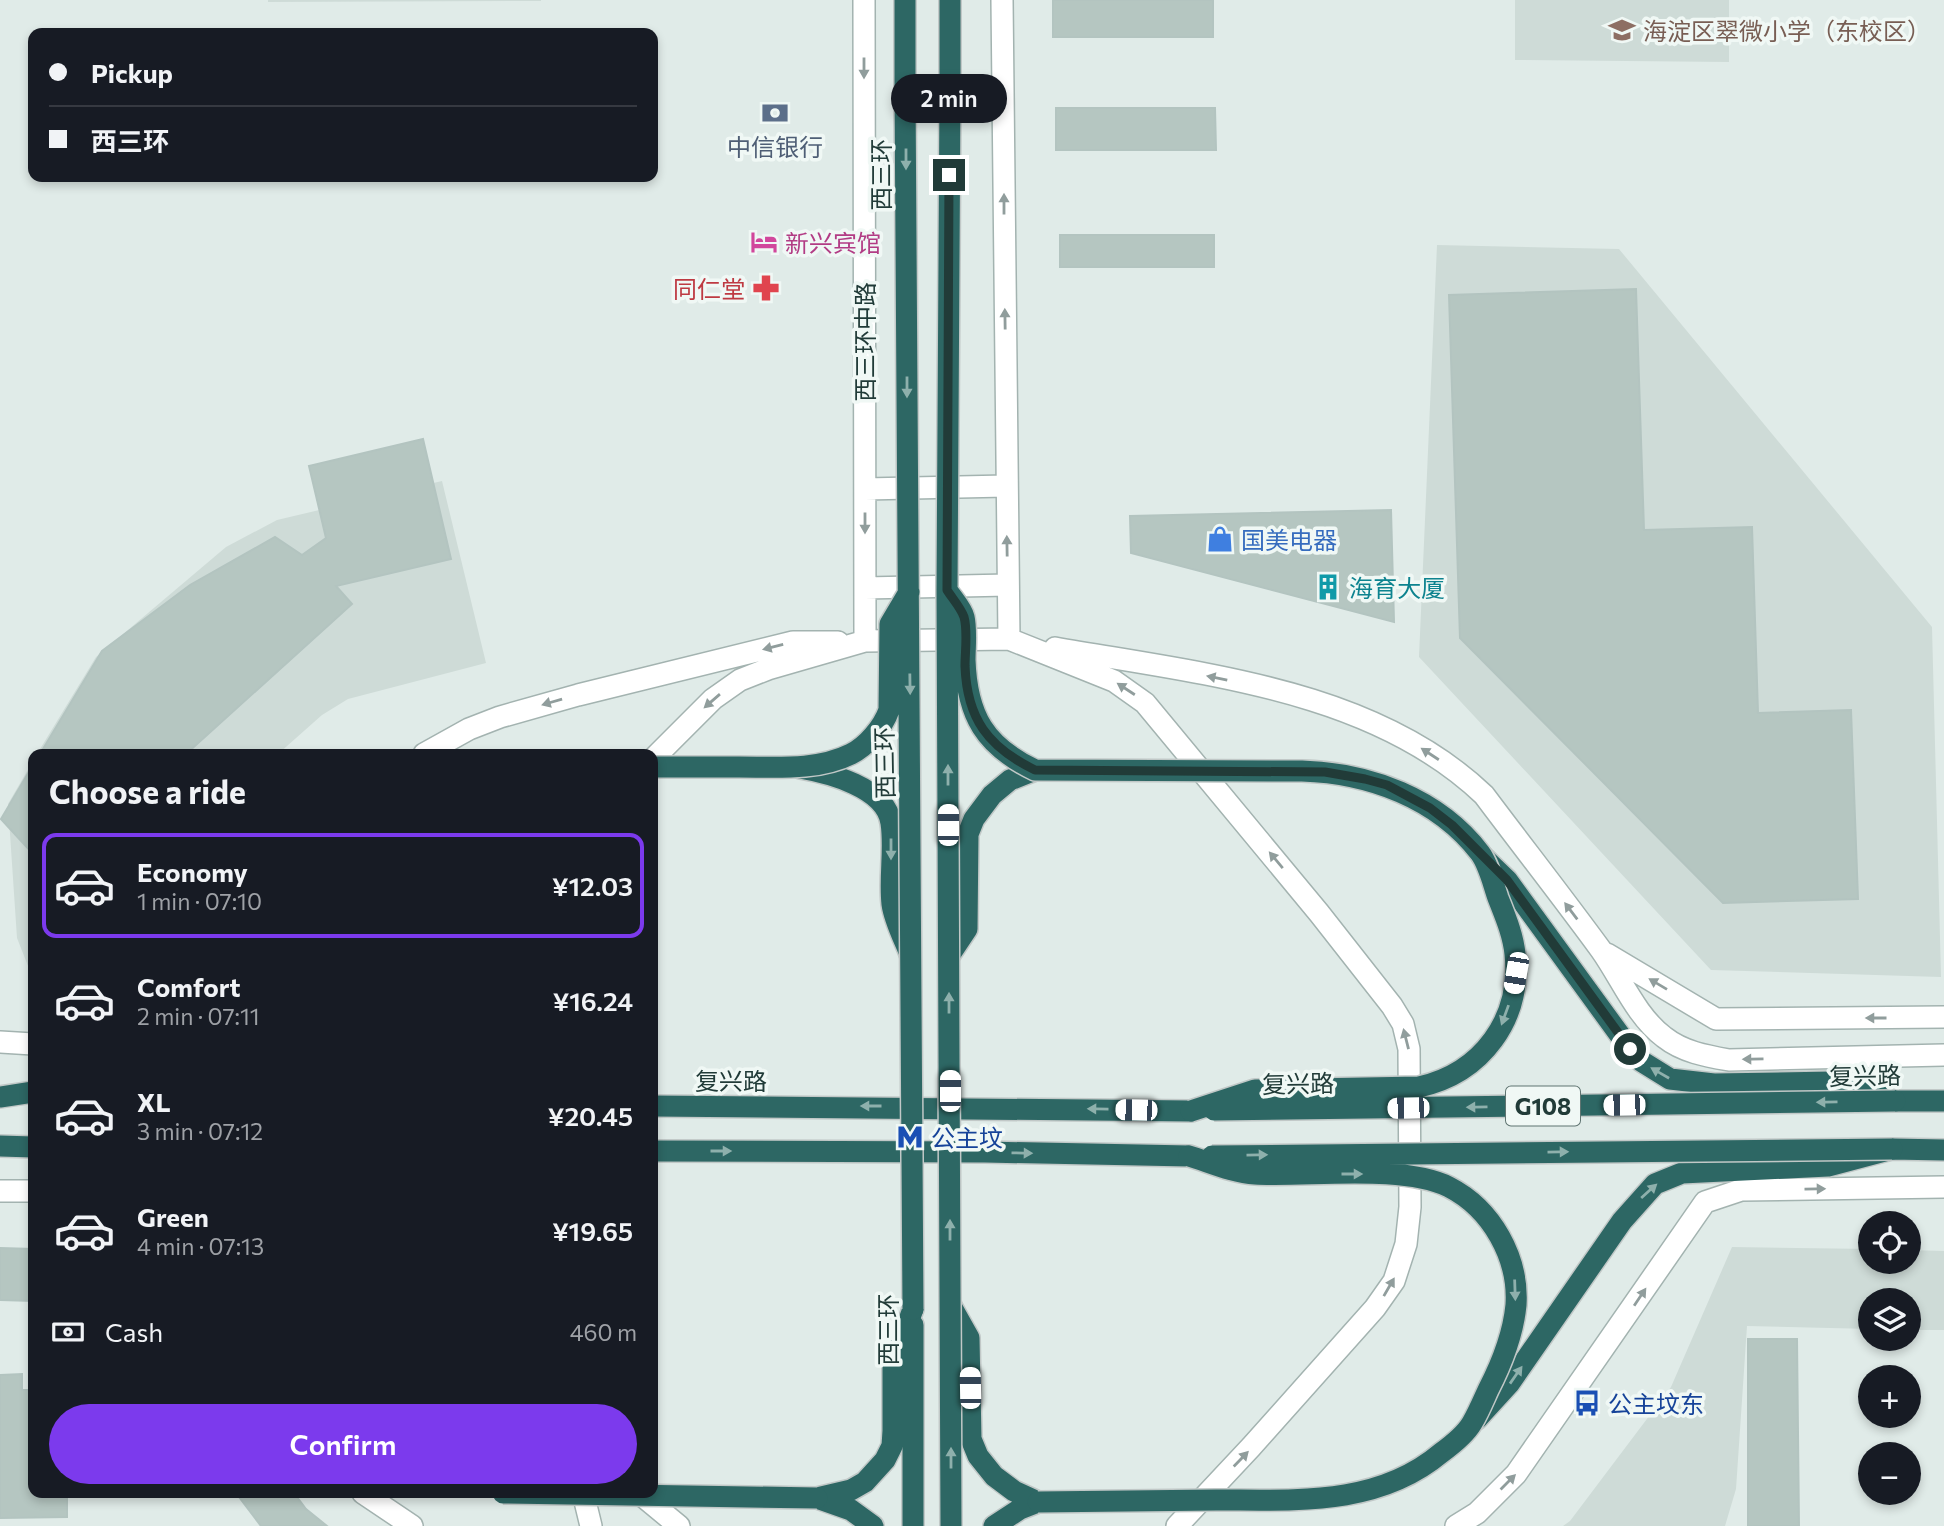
<!DOCTYPE html>
<html lang="en">
<head>
<meta charset="utf-8">
<style>
  :root { --surface:#171b24; --page:#242831; --text:#f1f3f6; --muted:#9ea1a6; --line:#363941; --accent:#7c3aed }
  body { margin:0; font-family:Commissioner,"Noto Sans SC",sans-serif; background:var(--page); color:var(--text); height:100vh; display:flex; flex-direction:column; font-size:26px; white-space:nowrap }
  * { box-sizing:border-box; margin:0 }
  p { font-size:23px; color:var(--muted) }
  .icon { flex:none; width:38px; height:38px; fill:none; stroke:currentColor; stroke-width:2; stroke-linecap:round; stroke-linejoin:round }
  .map { position:relative; flex:1; overflow:hidden }
  .panel { position:absolute; left:28px; top:749px; width:630px; height:749px; display:flex; flex-direction:column; background:var(--surface); border-radius:14px; box-shadow:0 4px 10px #0003 }
  .panel>* { flex:none }
  .banner { position:absolute; left:28px; top:28px; width:630px; height:154px; border-radius:14px; box-shadow:0 4px 10px #0003; display:grid; align-content:center; height:154px; padding:0 21px; background:var(--surface) }
  .tools { position:absolute; left:1858px; top:1211px; display:grid; gap:14px }
  .tools a { display:grid; place-items:center; width:63px; height:63px; border-radius:50%; background:var(--surface); box-shadow:0 4px 10px #0003; font-size:35px }
  .end { position:absolute; width:32px; height:32px; margin:-16px; border:9px solid #213b38; background:#fff; box-shadow:0 0 0 4px #fff }
  .from { border-radius:50% }
  .bubble { position:absolute; height:49px; border-radius:24px; background:var(--surface); box-shadow:0 4px 10px #0003; font-size:23px; font-weight:600; line-height:49px; text-align:center }
  .car { position:absolute; width:21px; height:42px; margin:-21px -10px; border-radius:9px; box-shadow:0 0 5px 2px #0007; background:linear-gradient(#fff 24%,#345 0 40%,#fff 0 76%,#345 0 86%,#fff 0) }
  .banner b { display:flex; align-items:center; gap:24px; height:66px; font-size:26px }
  .banner b+b { border-top:2px solid var(--line) }
  .banner i { width:18px; height:18px; background:var(--text) }
  ul { padding:0; list-style:none }
  li { display:flex; align-items:center; gap:21px; height:105px; margin:0 14px 10px; padding:0 7px; border:4px solid transparent; border-radius:14px }
  li div { flex:1 }
  li b { display:block; font-size:26px }
  li em { font-style:normal; font-weight:600 }
  li.on { border-color:var(--accent) }
  li>.icon { width:63px; height:63px; stroke-width:1.5 }
  h2 { padding:0 21px; font-size:32px; line-height:84px }
  .pay { display:flex; align-items:center; gap:18px; height:77px; padding:0 21px; font-size:26px }
  .pay p { margin-inline-start:auto }
  .primary-button { display:flex; gap:14px; margin-top:auto; padding:14px 21px }
  .primary-button a { flex:1; height:80px; border-radius:42px; background:var(--accent); color:#fff; font-size:28px; font-weight:600; line-height:80px; text-align:center }
  .map>svg:first-child { display:block }
  .built { fill:#cedbd7 }
  .building { fill:#b5c6c1; stroke:#b3c4c0; stroke-width:2 }
  .lines { fill:none; stroke-linecap:round; stroke-linejoin:round }
  .minor-casing { stroke:#a3b3b0; stroke-width:24 }
  .highway-casing { stroke:#c1c8c7; stroke-width:24 }
  .minor { stroke:#fff; stroke-width:21 }
  .highway { stroke:#2d6764; stroke-width:21 }
  .highway-bridge-casing { stroke:#c1c8c7; stroke-width:24; stroke-linecap:butt }
  .highway-bridge { stroke:#2d6764; stroke-width:21 }
  .oneway { fill:#909d9c }
  .oneway2 { fill:#8eb0ac }
  .route { stroke:#213b38; stroke-width:9 }
  .labels { text-anchor:middle; dominant-baseline:central; stroke-width:7; stroke-linejoin:round; paint-order:stroke }
  .shield { fill:#f0f8f5; stroke:#5f7471; stroke-width:2 }
  .shield-label { font-size:23px; font-weight:bold; fill:#213b38 }
  .education-label { font-size:24px; fill:#785e54; stroke:#f0f8f5; text-anchor:start }
  .service-label { font-size:24px; fill:#4e5e75; stroke:#f0f8f5 }
  .street-label { font-size:24px; fill:#213b38; stroke:#f0f8f5 }
  .hotel-label { font-size:24px; fill:#b23c85; stroke:#f0f8f5; text-anchor:start }
  .health-label { font-size:24px; fill:#be3a42; stroke:#f0f8f5; text-anchor:end }
  .shop-label { font-size:24px; fill:#366cbe; stroke:#f0f8f5; text-anchor:start }
  .culture-label { font-size:24px; fill:#0d838f; stroke:#f0f8f5; text-anchor:start }
  .transit-label { font-size:24px; fill:#164399; stroke:#f0f8f5; text-anchor:start }
</style>
</head>
<body>
<div class="map">
<svg width="1944" height="1526" viewBox="0 0 1944 1526">
  <rect width="100%" height="100%" fill="#e0ebe8"/>
  <path class="built" d="M 268,0 L 541,0 L 541,1 L 268,2 Z
    M 1515,0 L 1729,0 L 1729,62 L 1515,60 Z
    M 1437,245 L 1619,249 L 1932,627 L 1941,977 L 1711,970 L 1419,657 Z
    M 442,481 L 486,663 L 348,699 L 322,715 L 278,754 L 37,754 L 96,657 L 226,547 L 277,520 Z
    M 33,761 L 33,971 L 30,971 L 17,938 L 8,804 Z
    M 1732,1247 L 1871,1249 L 1871,1262 L 1909,1262 L 1909,1250 L 1944,1251 L 1944,1330 L 1909,1330 L 1909,1300 L 1871,1300 L 1871,1329 L 1747,1326 L 1736,1489 L 1725,1526 L 1563,1526 L 1570,1521 L 1671,1387 Z"/>
  <path class="building" d="M 1053,0 L 1213,0 L 1213,37 L 1053,37 Z
    M 1056,108 L 1215,108 L 1216,150 L 1056,150 Z
    M 1060,235 L 1214,235 L 1214,267 L 1060,267 Z
    M 1636,289 L 1644,530 L 1752,527 L 1758,713 L 1851,710 L 1858,899 L 1723,903 L 1460,638 L 1449,295 Z
    M 423,439 L 451,559 L 336,586 L 352,604 L 186,754 L 40,754 L 102,651 L 190,585 L 275,537 L 302,555 L 326,538 L 309,466 Z
    M 1391,510 L 1394,622 L 1131,553 L 1130,516 Z
    M 33,765 L 33,854 L 1,819 Z
    M 0,1248 L 33,1249 L 33,1301 L 0,1300 Z
    M 1748,1339 L 1797,1339 L 1799,1526 L 1748,1526 Z
    M 22,1374 L 22,1390 L 33,1390 L 33,1493 L 67,1493 L 67,1517 L 0,1518 L 0,1375 Z
    M 236,1493 L 294,1493 L 306,1509 L 327,1526 L 261,1526 Z"/>
  <g class="lines">
    <g class="minor-casing">
      <path id="minor" d="M 864,0 L 865,641
        M 1002,0 L 1009,639
        M 865,489 L 1006,486
        M 865,588 L 1008,585
        M 1055,648 C 1201,674 1373,689 1484,795 C 1523,847 1563,898 1601,950 C 1621,978 1636,1016 1664,1037 C 1683,1052 1706,1056 1729,1060 L 1944,1055
        M 424,754 L 469,729 L 500,717 L 578,695 L 793,642 L 838,642
        M 653,759 L 713,699 L 740,680 L 768,669 L 865,641 L 1009,639 L 1114,681 L 1145,703 L 1319,913 L 1392,1006 L 1403,1024 L 1409,1049 L 1410,1207 L 1406,1244 L 1394,1281 L 1375,1308 L 1251,1447 L 1177,1526
        M 1607,954 L 1716,1019 L 1944,1017
        M 0,1042 L 33,1044
        M 0,1191 L 33,1191
        M 363,1493 L 412,1526
        M 583,1493 L 591,1526
        M 639,1493 L 679,1526
        M 1456,1526 L 1477,1513 L 1516,1474 L 1705,1202 L 1741,1190 L 1944,1187"/>
    </g>
    <g class="highway-casing">
      <path id="highway" d="M 905,0 L 905,91
        M 950,92 L 950,0
        M 800,768 C 828,773 886,787 891,823 C 895,849 889,877 892,904 C 894,920 904,939 910,954
        M 1482,856 L 1507,880 L 1630,1049 L 1641,1061 L 1670,1079 L 1714,1084 L 1833,1082 L 1895,1101 L 1944,1101
        M 949,956 L 967,929 L 968,834 L 974,819 L 992,795 L 1010,780 L 1035,770
        M 0,1097 L 33,1092
        M 653,1106 L 1191,1111
        M 0,1146 L 33,1147
        M 653,1151 L 985,1152 L 1189,1156
        M 951,1306 L 969,1338 L 971,1439 L 978,1456 L 994,1476 L 1014,1491 L 1038,1502
        M 913,1325 L 913,1526
        M 1477,1419 L 1509,1384 L 1622,1221 L 1655,1184 L 1682,1173 L 1828,1166 L 1892,1149 L 1944,1150
        M 817,1498 L 851,1490 L 865,1482 L 885,1460 L 892,1446 L 893,1431 L 893,1364 L 913,1309
        M 817,1498 L 851,1510 L 873,1526
        M 994,1526 L 1020,1509 L 1038,1502"/>
    </g>
    <use href="#minor" class="minor"/>
    <use href="#highway" class="highway"/>
    <g class="highway-bridge-casing">
      <path id="highway-bridge" d="M 905,91 L 913,1309
        M 950,92 L 947,590 L 951,1526
        M 947,590 C 952,598 962,608 964,617 C 967,630 965,647 965,660 C 967,716 985,746 1035,770 L 1302,771 C 1369,773 1438,798 1480,853 C 1489,865 1493,884 1498,898 C 1505,916 1513,934 1515,954 C 1522,1019 1482,1073 1419,1087 L 1255,1090 L 1191,1111
        M 653,767 C 682,767 710,767 739,767 C 775,767 817,771 851,754 C 867,746 883,727 889,710 L 890,624 L 909,592
        M 1214,1110 L 1895,1101
        M 1212,1156 L 1892,1149
        M 503,1493 L 817,1498
        M 1038,1502 C 1099,1501 1159,1501 1219,1500 C 1296,1500 1378,1506 1441,1453 C 1452,1445 1465,1435 1472,1423 C 1478,1413 1483,1401 1488,1390 C 1502,1363 1513,1336 1516,1305 C 1519,1258 1492,1209 1449,1187 C 1403,1164 1308,1177 1255,1174 C 1233,1173 1209,1162 1189,1156"/>
    </g>
    <use href="#highway-bridge" class="highway-bridge"/>
  </g>
  <defs><path id="oneway-solid" d="M-6-.8H1V-3.2L6.5 0L1 3.2V.8H-6Z" transform="scale(1.75)"/></defs>
  <g class="oneway">
    <use href="#oneway-solid" transform="translate(864 68) rotate(90)"/>
    <use href="#oneway-solid" transform="translate(1004 204) rotate(-90)"/>
    <use href="#oneway-solid" transform="translate(1005 319) rotate(-91)"/>
    <use href="#oneway-solid" transform="translate(865 523) rotate(90)"/>
    <use href="#oneway-solid" transform="translate(1007 546) rotate(-91)"/>
    <use href="#oneway-solid" transform="translate(773 647) rotate(166)"/>
    <use href="#oneway-solid" transform="translate(1217 678) rotate(-168)"/>
    <use href="#oneway-solid" transform="translate(1126 689) rotate(-147)"/>
    <use href="#oneway-solid" transform="translate(712 701) rotate(139)"/>
    <use href="#oneway-solid" transform="translate(552 702) rotate(164)"/>
    <use href="#oneway-solid" transform="translate(1430 754) rotate(-147)"/>
    <use href="#oneway-solid" transform="translate(1276 860) rotate(-130)"/>
    <use href="#oneway-solid" transform="translate(1571 911) rotate(-127)"/>
    <use href="#oneway-solid" transform="translate(1658 984) rotate(-149)"/>
    <use href="#oneway-solid" transform="translate(1876 1018) rotate(180)"/>
    <use href="#oneway-solid" transform="translate(1406 1039) rotate(-104)"/>
    <use href="#oneway-solid" transform="translate(1753 1059) rotate(179)"/>
    <use href="#oneway-solid" transform="translate(1815 1189) rotate(-1)"/>
    <use href="#oneway-solid" transform="translate(1389 1287) rotate(-60)"/>
    <use href="#oneway-solid" transform="translate(1640 1297) rotate(-56)"/>
    <use href="#oneway-solid" transform="translate(1241 1459) rotate(-46)"/>
    <use href="#oneway-solid" transform="translate(1508 1482) rotate(-45)"/>
  </g>
  <g class="oneway2">
    <use href="#oneway-solid" transform="translate(906 159) rotate(90)"/>
    <use href="#oneway-solid" transform="translate(907 387) rotate(90)"/>
    <use href="#oneway-solid" transform="translate(910 684) rotate(89)"/>
    <use href="#oneway-solid" transform="translate(948 775) rotate(-90)"/>
    <use href="#oneway-solid" transform="translate(891 849) rotate(90)"/>
    <use href="#oneway-solid" transform="translate(949 1003) rotate(-90)"/>
    <use href="#oneway-solid" transform="translate(1505 1015) rotate(110)"/>
    <use href="#oneway-solid" transform="translate(1660 1073) rotate(-150)"/>
    <use href="#oneway-solid" transform="translate(1827 1102) rotate(179)"/>
    <use href="#oneway-solid" transform="translate(871 1106) rotate(-180)"/>
    <use href="#oneway-solid" transform="translate(1477 1107) rotate(179)"/>
    <use href="#oneway-solid" transform="translate(1098 1109) rotate(-179)"/>
    <use href="#oneway-solid" transform="translate(721 1151)"/>
    <use href="#oneway-solid" transform="translate(1558 1152) rotate(-1)"/>
    <use href="#oneway-solid" transform="translate(1022 1153) rotate(1)"/>
    <use href="#oneway-solid" transform="translate(1257 1155) rotate(-1)"/>
    <use href="#oneway-solid" transform="translate(1352 1174)"/>
    <use href="#oneway-solid" transform="translate(1649 1191) rotate(-42)"/>
    <use href="#oneway-solid" transform="translate(950 1230) rotate(-90)"/>
    <use href="#oneway-solid" transform="translate(1515 1290) rotate(88)"/>
    <use href="#oneway-solid" transform="translate(1516 1375) rotate(-55)"/>
    <use href="#oneway-solid" transform="translate(951 1458) rotate(-90)"/>
  </g>
  <g class="lines">
    <path class="route" d="M 949,175 L 947,590 C 952,598 961,608 964,617 C 968,631 965,651 965,666 C 967,719 988,747 1035,770 L 1325,772 L 1365,779 L 1387,785 L 1430,808 L 1452,825 L 1507,880 L 1630,1049"/>
  </g>
  <defs>
    <g id="school-bare" transform="scale(2.1)"><path d="M0-5L7-2L0 1L-7-2ZM-4 1L0 2.5L4 1V4Q0 6-4 4Z" fill="#8d6e63" stroke="#f0f8f5" stroke-width="2.5" paint-order="stroke"/></g>
    <g id="bank-bare" transform="scale(2.1)"><path d="M-6-4H6V4H-6ZM0-2.3a2.3 2.3 0 1 0 0 4.6a2.3 2.3 0 1 0 0-4.6Z" fill="#5c6f8a" stroke="#f0f8f5" stroke-width="2.5" paint-order="stroke"/></g>
    <g id="hotel-bare" transform="scale(2.1)"><path d="M-6-4.5h1.5V1H6V5H4.5V3h-9V5H-6ZM-4 0a1.8 1.8 0 1 1 3.6 0ZM.5 0V-2.5h3Q6-2.5 6 0Z" fill="#d1479c" stroke="#f0f8f5" stroke-width="2.5" paint-order="stroke"/></g>
    <g id="pharmacy-bare" transform="scale(2.1)"><path d="M-2-6h4v4h4v4h-4v4h-4v-4h-4v-4h4Z" fill="#e0444e" stroke="#f0f8f5" stroke-width="2.5" paint-order="stroke"/></g>
    <g id="shop-bare" transform="scale(2.1)"><path d="M-5-2.5h2.3a2.7 3.5 0 0 1 5.4 0H5L5.5 6h-11ZM-1.5-2.5h3a1.5 2.3 0 0 0-3 0Z" fill="#3f7fe0" stroke="#f0f8f5" stroke-width="2.5" paint-order="stroke"/></g>
    <g id="building-bare" transform="scale(2.1)"><path d="M-4-6H4V6H1V3H-1V6H-4ZM-2.5-4.3h1.7v1.8h-1.7ZM.8-4.3h1.7v1.8H.8ZM-2.5-1h1.7V.8h-1.7ZM.8-1h1.7V.8H.8Z" fill="#0f9aa8" stroke="#f0f8f5" stroke-width="2.5" paint-order="stroke"/></g>
    <g id="metro-bare" transform="scale(2.1)"><path d="M-5.5 5V-5H-3L0 0L3-5H5.5V5H3V-.5L0 4L-3-.5V5Z" fill="#1a4fb4" stroke="#f0f8f5" stroke-width="2.5" paint-order="stroke"/></g>
    <g id="bus-bare" transform="scale(2.1)"><path d="M-5-6H5V4H4V6H2V4H-2V6H-4V4H-5ZM-3.5-4V0h7V-4ZM-3.5 1.2v1.5H-2V1.2ZM2 1.2v1.5H3.5V1.2Z" fill="#1a4fb4" stroke="#f0f8f5" stroke-width="2.5" paint-order="stroke"/></g>
  </defs>
  <g fill-rule="evenodd">
    <use href="#school-bare" x="1622" y="30"/>
    <use href="#bank-bare" x="775" y="113"/>
    <use href="#hotel-bare" x="764" y="242"/>
    <use href="#pharmacy-bare" x="766" y="288"/>
    <use href="#shop-bare" x="1220" y="539"/>
    <use href="#building-bare" x="1328" y="587"/>
    <use href="#metro-bare" x="910" y="1137"/>
    <use href="#bus-bare" x="1587" y="1403"/>
  </g>
  <g class="labels">
    <rect class="shield" x="1506" y="1086.5" width="74" height="39" rx="5"/>
    <g class="shield-label">
      <text x="1543" y="1106">G108</text>
    </g>
    <g class="education-label">
      <text x="1643" y="30">海淀区翠微小学（东校区）</text>
    </g>
    <g class="service-label">
      <text x="775" y="146">中信银行</text>
    </g>
    <g class="street-label">
      <text transform="translate(880 175) rotate(-90)">西三环</text>
      <text transform="translate(864 342) rotate(-90)">西三环中路</text>
      <text transform="translate(884 763) rotate(-91)">西三环</text>
      <text transform="translate(1865 1075) rotate(-1)">复兴路</text>
      <text x="731" y="1080">复兴路</text>
      <text transform="translate(1298 1083) rotate(-1)">复兴路</text>
      <text transform="translate(887 1330) rotate(-90)">西三环</text>
    </g>
    <g class="hotel-label">
      <text x="785" y="242">新兴宾馆</text>
    </g>
    <g class="health-label">
      <text x="745" y="288">同仁堂</text>
    </g>
    <g class="shop-label">
      <text x="1241" y="539">国美电器</text>
    </g>
    <g class="culture-label">
      <text x="1349" y="587">海育大厦</text>
    </g>
    <g class="transit-label">
      <text x="931" y="1137">公主坟</text>
      <text x="1608" y="1403">公主坟东</text>
    </g>
  </g>
</svg>
<div class="tools">
<a><svg class="icon" aria-label="locate" viewBox="0 0 24 24"><circle cx="12" cy="12" r="6"/><path d="M12 2v4M12 18v4M2 12h4M18 12h4"/></svg></a>
<a><svg class="icon" aria-label="layers" viewBox="0 0 24 24"><path d="M12 4l9 5-9 5-9-5zM3 14l9 5 9-5"/></svg></a>
<a>+</a>
<a>−</a>
</div>
<i class="end from" style="left:1630px;top:1049px"></i>
<i class="end" style="left:949px;top:175px"></i>
<div class="bubble" style="left:891px;top:74px;width:116px">2 min</div>
<i class="car" style="left:948px;top:825px;rotate:0deg"></i>
<i class="car" style="left:1516px;top:973px;rotate:190deg"></i>
<i class="car" style="left:950px;top:1091px;rotate:0deg"></i>
<i class="car" style="left:1624px;top:1105px;rotate:269deg"></i>
<i class="car" style="left:1408px;top:1108px;rotate:269deg"></i>
<i class="car" style="left:1136px;top:1110px;rotate:271deg"></i>
<i class="car" style="left:970px;top:1388px;rotate:359deg"></i>
<div class="banner">
<b><i class="from"></i>Pickup</b>
<b><i></i>西三环</b>
</div>
<section class="panel">
<h2>Choose a ride</h2>
<ul>
<li class="on"><svg class="icon" aria-label="car" viewBox="0 0 24 24"><path d="M5 17H2v-5l4-1 3-4h7l3 4 3 1v5h-3M9 17h6M6 11h13"/><circle cx="7" cy="17" r="2"/><circle cx="17" cy="17" r="2"/></svg><div><b>Economy</b><p>1 min · 07:10</p></div><em>¥12.03</em></li>
<li><svg class="icon" aria-label="car" viewBox="0 0 24 24"><path d="M5 17H2v-5l4-1 3-4h7l3 4 3 1v5h-3M9 17h6M6 11h13"/><circle cx="7" cy="17" r="2"/><circle cx="17" cy="17" r="2"/></svg><div><b>Comfort</b><p>2 min · 07:11</p></div><em>¥16.24</em></li>
<li><svg class="icon" aria-label="car" viewBox="0 0 24 24"><path d="M5 17H2v-5l4-1 3-4h7l3 4 3 1v5h-3M9 17h6M6 11h13"/><circle cx="7" cy="17" r="2"/><circle cx="17" cy="17" r="2"/></svg><div><b>XL</b><p>3 min · 07:12</p></div><em>¥20.45</em></li>
<li><svg class="icon" aria-label="car" viewBox="0 0 24 24"><path d="M5 17H2v-5l4-1 3-4h7l3 4 3 1v5h-3M9 17h6M6 11h13"/><circle cx="7" cy="17" r="2"/><circle cx="17" cy="17" r="2"/></svg><div><b>Green</b><p>4 min · 07:13</p></div><em>¥19.65</em></li>
</ul>
<div class="pay"><svg class="icon" aria-label="cash" viewBox="0 0 24 24"><path d="M3 7h18v10H3z"/><circle cx="12" cy="12" r="2"/></svg>Cash<p>460 m</p></div>
<div class="primary-button"><a>Confirm</a></div>
</section>
</div>
</body>
</html>
